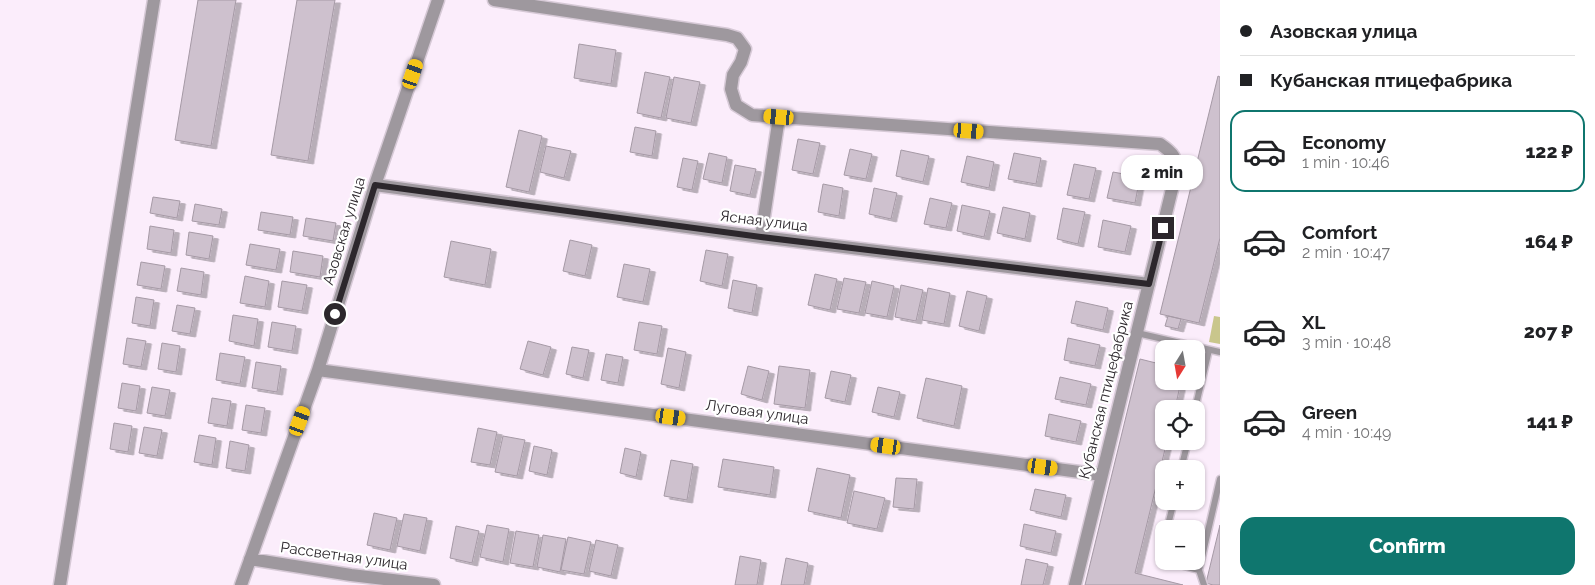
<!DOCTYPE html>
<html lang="en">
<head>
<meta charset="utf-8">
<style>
  :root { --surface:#fff; --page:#f2f2f2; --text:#202124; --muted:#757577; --line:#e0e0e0; --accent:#0f766e }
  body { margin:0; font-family:Raleway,sans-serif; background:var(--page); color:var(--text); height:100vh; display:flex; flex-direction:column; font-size:19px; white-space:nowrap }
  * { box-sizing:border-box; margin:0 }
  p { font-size:16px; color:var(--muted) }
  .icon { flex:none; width:28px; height:28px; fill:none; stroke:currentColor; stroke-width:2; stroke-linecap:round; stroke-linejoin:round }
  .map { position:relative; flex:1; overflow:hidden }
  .side { display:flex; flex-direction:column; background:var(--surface); width:375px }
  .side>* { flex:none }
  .guide { display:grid; align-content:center; height:110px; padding:0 20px; background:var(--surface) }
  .needle { width:32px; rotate:191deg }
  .fabs { position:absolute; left:1155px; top:340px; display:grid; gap:10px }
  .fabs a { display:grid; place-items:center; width:50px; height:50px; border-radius:10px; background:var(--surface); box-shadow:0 1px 4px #0004; font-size:25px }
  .end { position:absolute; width:22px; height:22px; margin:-11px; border:6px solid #2c272c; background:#fff; box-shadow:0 0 0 2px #fff }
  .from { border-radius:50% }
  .bubble { position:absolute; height:35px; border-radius:15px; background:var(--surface); box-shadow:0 1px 4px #0004; font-size:16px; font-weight:800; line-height:35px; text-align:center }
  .car { position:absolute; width:15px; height:30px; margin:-15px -8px; border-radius:6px; box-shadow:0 0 4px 1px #0007; background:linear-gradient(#f5c518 24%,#345 0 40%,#f5c518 0 76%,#345 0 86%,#f5c518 0) }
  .guide b { display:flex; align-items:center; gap:18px; height:48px; font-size:19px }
  .guide b+b { border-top:1px solid var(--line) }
  .guide i { width:12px; height:12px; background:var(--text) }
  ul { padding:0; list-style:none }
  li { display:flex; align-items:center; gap:15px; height:82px; margin:0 10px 8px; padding:0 10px; border:2px solid transparent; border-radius:15px }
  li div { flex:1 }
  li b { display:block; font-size:19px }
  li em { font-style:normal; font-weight:800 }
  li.on { border-color:var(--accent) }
  li>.icon { width:45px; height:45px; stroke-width:1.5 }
  .cta { display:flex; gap:10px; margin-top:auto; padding:10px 20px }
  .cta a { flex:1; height:58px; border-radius:15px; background:var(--accent); color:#fff; font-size:20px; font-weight:800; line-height:58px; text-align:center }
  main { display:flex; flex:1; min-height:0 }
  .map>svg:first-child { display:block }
  .green { fill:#c9c68c }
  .building { fill:#cec1ce; stroke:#a599a5; filter:url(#shadow) }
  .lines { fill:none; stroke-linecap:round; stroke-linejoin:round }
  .service-casing { stroke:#d6c9d6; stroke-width:9 }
  .minor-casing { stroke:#d6c9d6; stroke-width:15 }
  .service { stroke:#9e989e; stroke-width:6 }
  .minor { stroke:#9e989e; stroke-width:12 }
  .route { stroke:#2c272c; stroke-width:6 }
  .labels { text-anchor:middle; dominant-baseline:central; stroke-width:4.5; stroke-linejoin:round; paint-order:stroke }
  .street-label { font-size:15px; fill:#2c272c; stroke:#fff }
</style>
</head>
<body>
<main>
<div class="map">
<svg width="1220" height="585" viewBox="0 0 1220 585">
  <defs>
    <filter id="shadow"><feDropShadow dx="5.5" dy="3" stdDeviation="0" flood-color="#0004"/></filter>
  </defs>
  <rect width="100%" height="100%" fill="#fbedfb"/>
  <path class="green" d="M 1214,316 L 1220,317 L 1220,344 L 1209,342 Z"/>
  <path class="building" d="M 198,0 L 236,0 L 211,146 L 175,140 Z
    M 297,0 L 335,0 L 308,161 L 271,155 Z
    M 579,44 L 616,50 L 611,84 L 574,78 Z
    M 645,72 L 670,77 L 661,118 L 637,113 Z
    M 1218,76 L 1220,77 L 1220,238 L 1199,323 L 1160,314 Z
    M 674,77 L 700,82 L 691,123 L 666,118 Z
    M 635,127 L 656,131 L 652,156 L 630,152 Z
    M 519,130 L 542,136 L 529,192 L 506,187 Z
    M 798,139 L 820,143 L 813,174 L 792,170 Z
    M 546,146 L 571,151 L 564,178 L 540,172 Z
    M 850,149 L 872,154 L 866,179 L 844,175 Z
    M 901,150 L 929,156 L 923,182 L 896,176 Z
    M 709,153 L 727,157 L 722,183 L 703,179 Z
    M 1014,153 L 1041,158 L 1036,184 L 1008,179 Z
    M 967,156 L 994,162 L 989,188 L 961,182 Z
    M 683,158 L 698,161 L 692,190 L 677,187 Z
    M 1074,164 L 1096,168 L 1089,199 L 1067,195 Z
    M 735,165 L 756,169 L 750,195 L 730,191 Z
    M 1113,172 L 1140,177 L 1135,203 L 1107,198 Z
    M 823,184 L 843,188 L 839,216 L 818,212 Z
    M 874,188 L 897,193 L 891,219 L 869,214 Z
    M 153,197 L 180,201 L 177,218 L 150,213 Z
    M 930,198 L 952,203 L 946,228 L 924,224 Z
    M 195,204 L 222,209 L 219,225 L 192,221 Z
    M 962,205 L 990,211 L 984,237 L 957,231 Z
    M 1003,207 L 1030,213 L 1025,239 L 997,233 Z
    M 1063,208 L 1085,212 L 1078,244 L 1057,239 Z
    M 261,212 L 293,217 L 290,235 L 258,230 Z
    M 306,218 L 336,223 L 333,241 L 303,236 Z
    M 1103,220 L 1131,226 L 1125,252 L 1098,247 Z
    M 150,226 L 174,230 L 171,253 L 147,249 Z
    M 189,232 L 213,236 L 209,259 L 186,255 Z
    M 570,240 L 592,245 L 585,276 L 563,271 Z
    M 451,241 L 491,249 L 485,285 L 444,277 Z
    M 250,244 L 280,249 L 276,270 L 246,265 Z
    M 706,250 L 728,254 L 722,286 L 700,281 Z
    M 293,251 L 323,256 L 320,277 L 290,272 Z
    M 141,262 L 165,266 L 161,289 L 137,285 Z
    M 624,264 L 650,269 L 643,302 L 617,297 Z
    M 181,268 L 204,272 L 201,295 L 177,291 Z
    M 815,274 L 837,279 L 830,310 L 808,305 Z
    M 245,276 L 269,281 L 265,307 L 240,303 Z
    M 844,278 L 866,282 L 859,313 L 837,309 Z
    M 733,280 L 757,285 L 752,313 L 728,308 Z
    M 282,281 L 307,285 L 302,311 L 278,307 Z
    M 872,281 L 894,286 L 887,317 L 865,313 Z
    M 901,285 L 923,290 L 916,321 L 895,317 Z
    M 928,288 L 950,293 L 944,324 L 922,320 Z
    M 967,291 L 987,296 L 979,331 L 959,326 Z
    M 136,297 L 154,300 L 150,326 L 132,323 Z
    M 1076,301 L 1108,308 L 1103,330 L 1071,323 Z
    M 177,305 L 195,308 L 190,334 L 172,331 Z
    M 233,315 L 258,319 L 254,346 L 229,341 Z
    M 1168,316 L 1181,319 L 1178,329 L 1165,326 Z
    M 272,322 L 296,326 L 292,351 L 268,347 Z
    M 639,322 L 662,326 L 657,354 L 634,350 Z
    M 127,338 L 146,341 L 141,367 L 123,364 Z
    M 1068,338 L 1100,345 L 1095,366 L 1064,360 Z
    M 528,341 L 551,347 L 543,375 L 520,369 Z
    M 162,343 L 180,346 L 176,372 L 158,369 Z
    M 572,347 L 589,350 L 583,378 L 566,374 Z
    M 668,348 L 686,352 L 679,388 L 661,384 Z
    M 220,353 L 245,357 L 240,384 L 216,380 Z
    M 606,354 L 623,357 L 618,383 L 601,380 Z
    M 1140,359 L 1164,365 L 1164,381 L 1181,381 L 1175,409 L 1164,409 L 1164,441 L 1167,441 L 1135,573 L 1183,585 L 1085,585 Z
    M 256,362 L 281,366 L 277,392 L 252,388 Z
    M 748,366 L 769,371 L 762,400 L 741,394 Z
    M 779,366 L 810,370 L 805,408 L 774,404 Z
    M 831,371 L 851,375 L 845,402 L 825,398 Z
    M 1060,377 L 1091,384 L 1086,405 L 1055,399 Z
    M 926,378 L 962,386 L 954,426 L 917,418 Z
    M 122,383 L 140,386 L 136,411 L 118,408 Z
    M 152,387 L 170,390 L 165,416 L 147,413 Z
    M 878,387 L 900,392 L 894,417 L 872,412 Z
    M 212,398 L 231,401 L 227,426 L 208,423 Z
    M 246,405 L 265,408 L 261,433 L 242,430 Z
    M 1049,414 L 1081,421 L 1076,442 L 1045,436 Z
    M 114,423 L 132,426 L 128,452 L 110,449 Z
    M 144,427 L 162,430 L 157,456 L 139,453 Z
    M 478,428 L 497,432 L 490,465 L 471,462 Z
    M 199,435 L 216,438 L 212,465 L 194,462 Z
    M 503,436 L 525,440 L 517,476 L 495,472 Z
    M 230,441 L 249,445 L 245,471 L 226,468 Z
    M 534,446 L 552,450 L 547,475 L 529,471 Z
    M 625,448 L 641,452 L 636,477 L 620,473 Z
    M 723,459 L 774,467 L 770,495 L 718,487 Z
    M 671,460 L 693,464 L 687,500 L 664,496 Z
    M 817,468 L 850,475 L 841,518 L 808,511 Z
    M 896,478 L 917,479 L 914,509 L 893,507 Z
    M 1035,489 L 1066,495 L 1061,517 L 1030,510 Z
    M 854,491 L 885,498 L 877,529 L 847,523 Z
    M 374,513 L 397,518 L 390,550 L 367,545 Z
    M 404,514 L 427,518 L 420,551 L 397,546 Z
    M 1024,524 L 1056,531 L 1051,553 L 1020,546 Z
    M 487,525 L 509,529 L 503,562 L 480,557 Z
    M 1220,525 L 1220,585 L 1213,585 L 1206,583 Z
    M 456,526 L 479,531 L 472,563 L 450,558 Z
    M 516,531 L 539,535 L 533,567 L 510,563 Z
    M 543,535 L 566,539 L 560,572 L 537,567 Z
    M 568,537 L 591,542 L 584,574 L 561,570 Z
    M 596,540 L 618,545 L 611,576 L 589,571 Z
    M 740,556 L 761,560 L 757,585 L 735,585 Z
    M 786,558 L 808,563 L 804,585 L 781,585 Z
    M 1026,559 L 1048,564 L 1043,585 L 1021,585 Z"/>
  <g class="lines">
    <g class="service-casing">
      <path id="service" d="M 1137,333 L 1220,352
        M 1195,409 L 1209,350
        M 1181,469 L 1188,441
        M 1167,529 L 1174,501
        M 1164,545 L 1160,560 L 1164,561
        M 1165,561 L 1199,570
        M 1204,585 L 1199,570 L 1220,479"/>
    </g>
    <g class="minor-casing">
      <path id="minor" d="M 494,0 L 727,35 L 737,38 L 745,49 L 741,62 L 733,75 L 731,89 L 736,105 L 752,115 L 779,117 L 761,237
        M 779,117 L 1160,144 C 1173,153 1177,157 1176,173 L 1075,585
        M 375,185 L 761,237 L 1149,284
        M 318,370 L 1102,475
        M 250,559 L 351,575 L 434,585
        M 60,585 L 154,0
        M 241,585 L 318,370 L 375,185 L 438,0"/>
    </g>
    <use href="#service" class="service"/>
    <use href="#minor" class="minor"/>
  </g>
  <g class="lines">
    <path class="route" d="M 335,314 L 375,185 L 761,237 L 1149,284 L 1163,228"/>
  </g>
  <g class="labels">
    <g class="street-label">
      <text transform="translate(764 221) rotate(7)">Ясная улица</text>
      <text transform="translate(344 231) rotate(-73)">Азовская улица</text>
      <text transform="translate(1106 390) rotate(-76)">Кубанская птицефабрика</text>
      <text transform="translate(757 412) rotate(8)">Луговая улица</text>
      <text transform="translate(344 556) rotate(8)">Рассветная улица</text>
    </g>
  </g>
</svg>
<div class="fabs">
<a><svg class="needle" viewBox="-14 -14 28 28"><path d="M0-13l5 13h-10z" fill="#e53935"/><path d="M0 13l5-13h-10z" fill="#757577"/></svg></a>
<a><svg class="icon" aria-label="locate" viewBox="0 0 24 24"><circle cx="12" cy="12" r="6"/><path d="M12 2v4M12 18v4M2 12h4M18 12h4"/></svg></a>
<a>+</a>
<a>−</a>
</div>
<i class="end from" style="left:335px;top:314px"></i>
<i class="end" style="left:1163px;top:228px"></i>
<div class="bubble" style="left:1121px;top:155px;width:82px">2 min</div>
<i class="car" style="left:413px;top:74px;rotate:19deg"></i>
<i class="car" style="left:779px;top:117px;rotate:275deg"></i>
<i class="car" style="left:969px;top:131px;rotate:94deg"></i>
<i class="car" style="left:671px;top:417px;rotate:98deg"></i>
<i class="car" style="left:300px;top:421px;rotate:20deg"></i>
<i class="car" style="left:886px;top:446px;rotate:278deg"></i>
<i class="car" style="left:1043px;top:467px;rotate:98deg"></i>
</div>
<section class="side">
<div class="guide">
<b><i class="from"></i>Азовская улица</b>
<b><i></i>Кубанская птицефабрика</b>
</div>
<ul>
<li class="on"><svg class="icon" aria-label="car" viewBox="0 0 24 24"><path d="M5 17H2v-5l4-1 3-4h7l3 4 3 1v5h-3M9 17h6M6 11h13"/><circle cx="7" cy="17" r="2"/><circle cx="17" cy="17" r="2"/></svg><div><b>Economy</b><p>1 min · 10:46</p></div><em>122 ₽</em></li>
<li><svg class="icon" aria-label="car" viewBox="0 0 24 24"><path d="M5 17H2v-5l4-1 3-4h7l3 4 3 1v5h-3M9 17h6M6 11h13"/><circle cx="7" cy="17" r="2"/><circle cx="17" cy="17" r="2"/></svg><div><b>Comfort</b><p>2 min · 10:47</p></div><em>164 ₽</em></li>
<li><svg class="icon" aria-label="car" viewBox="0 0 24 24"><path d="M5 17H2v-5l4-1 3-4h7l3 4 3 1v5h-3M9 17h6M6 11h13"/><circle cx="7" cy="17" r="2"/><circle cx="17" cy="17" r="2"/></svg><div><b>XL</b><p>3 min · 10:48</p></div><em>207 ₽</em></li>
<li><svg class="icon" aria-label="car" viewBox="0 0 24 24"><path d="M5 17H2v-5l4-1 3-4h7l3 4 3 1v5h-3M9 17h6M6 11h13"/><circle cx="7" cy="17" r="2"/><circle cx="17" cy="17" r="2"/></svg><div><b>Green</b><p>4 min · 10:49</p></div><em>141 ₽</em></li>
</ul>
<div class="cta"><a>Confirm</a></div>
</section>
</main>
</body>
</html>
